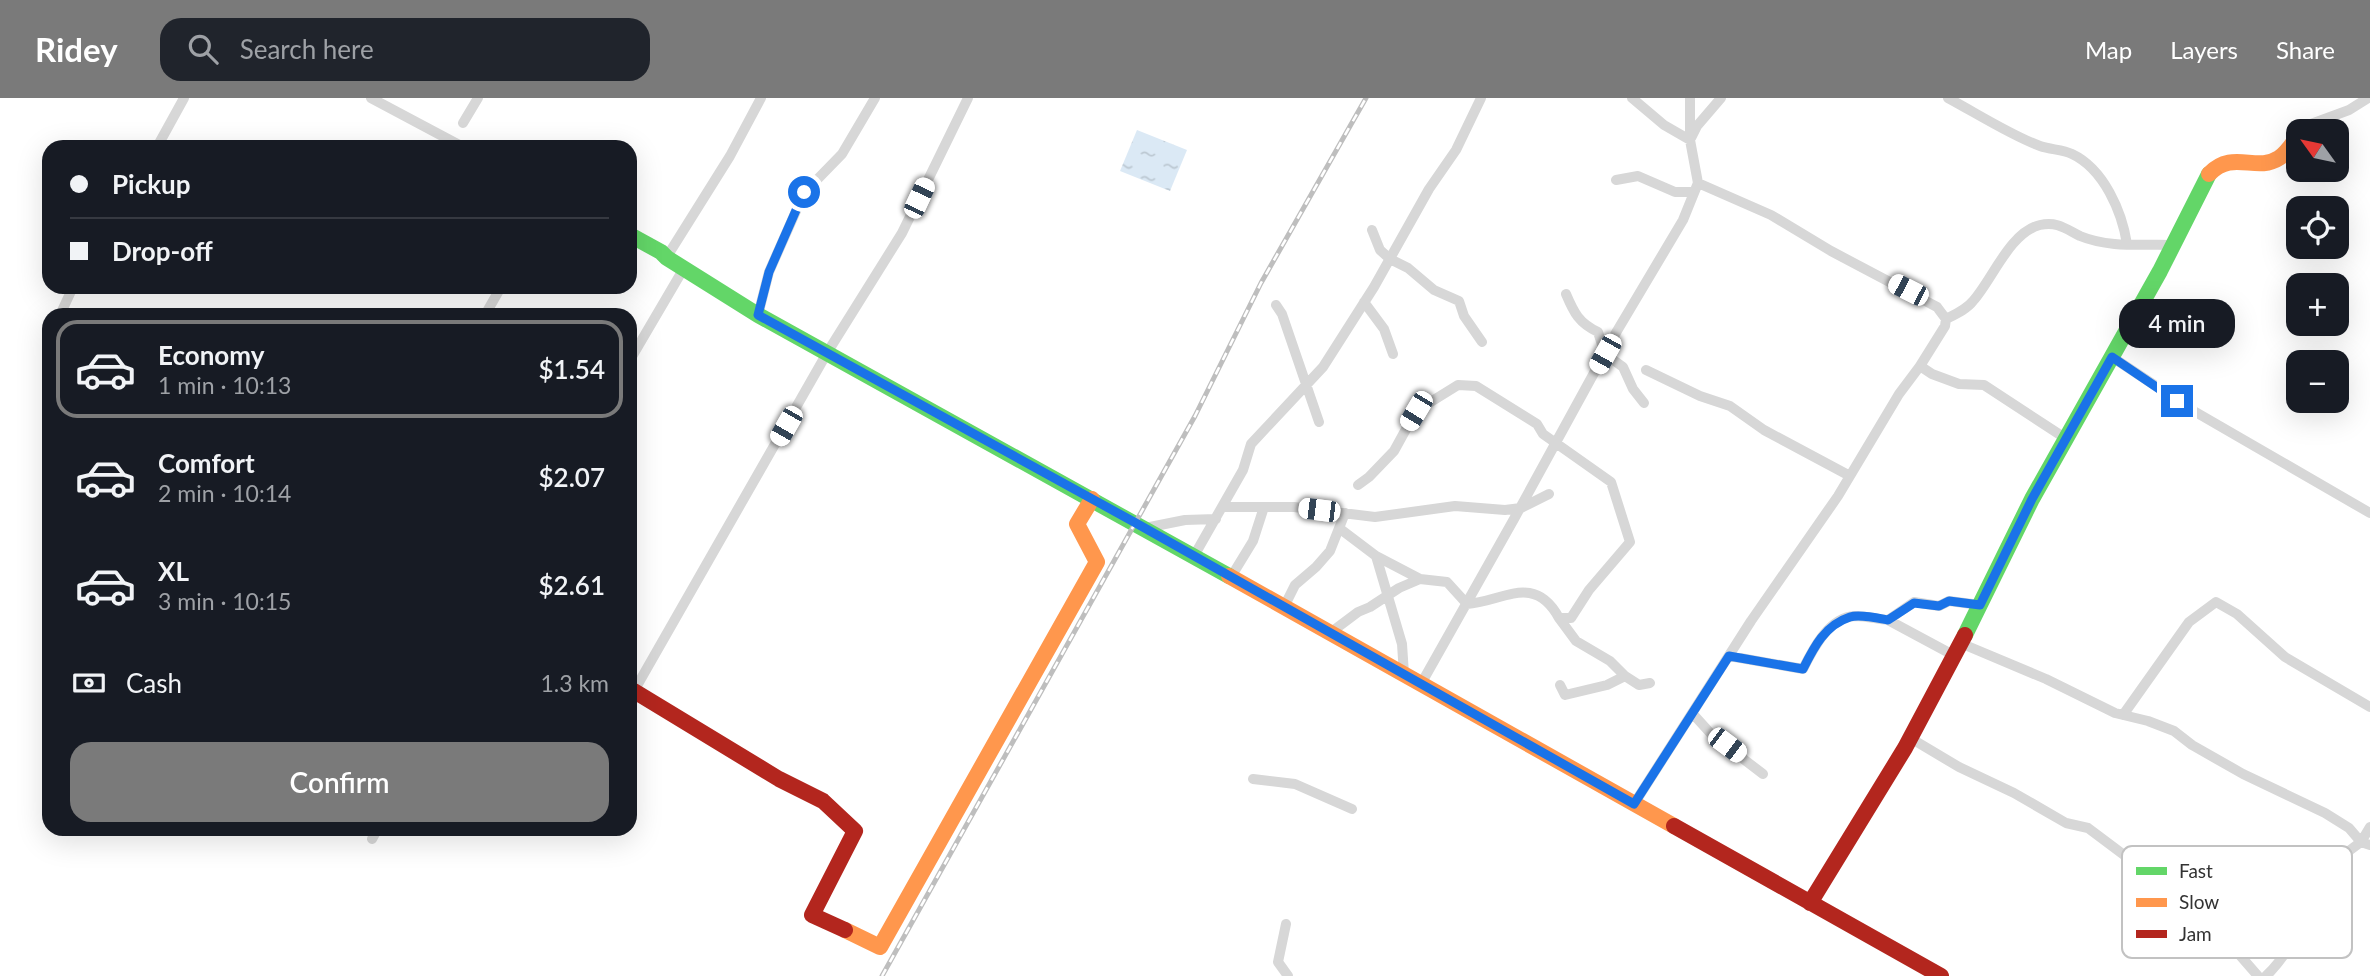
<!DOCTYPE html>
<html lang="en">
<head>
<meta charset="utf-8">
<style>
  :root { --surface:#171b24; --page:#20242c; --text:#f1f3f6; --muted:#9ea1a6; --line:#363941; --accent:#7a7a7a }
  body { margin:0; font-family:Lato,sans-serif; background:var(--page); color:var(--text); height:100vh; display:flex; flex-direction:column; font-size:26px; white-space:nowrap }
  * { box-sizing:border-box; margin:0 }
  p { font-size:23px; color:var(--muted) }
  .icon { flex:none; width:38px; height:38px; fill:none; stroke:currentColor; stroke-width:2; stroke-linecap:round; stroke-linejoin:round }
  .map { position:relative; flex:1; overflow:hidden }
  .sheet { position:absolute; left:42px; top:210px; width:595px; height:528px; display:flex; flex-direction:column; background:var(--surface); border-radius:21px; box-shadow:0 7px 28px #0002 }
  .sheet>* { flex:none }
  .top-card { position:absolute; left:42px; top:42px; width:595px; height:154px; border-radius:21px; box-shadow:0 7px 28px #0002; display:grid; align-content:center; height:154px; padding:0 28px; background:var(--surface) }
  .needle { width:46px; rotate:303deg }
  .tools { position:absolute; left:2286px; top:21px; display:grid; gap:14px }
  .tools a { display:grid; place-items:center; width:63px; height:63px; border-radius:14px; background:var(--surface); box-shadow:0 7px 28px #0002; font-size:35px }
  .end { position:absolute; width:32px; height:32px; margin:-16px; border:9px solid #1a73e8; background:#fff; box-shadow:0 0 0 4px #fff }
  .from { border-radius:50% }
  .bubble { position:absolute; height:49px; border-radius:21px; background:var(--surface); box-shadow:0 7px 28px #0002; font-size:23px; font-weight:600; line-height:49px; text-align:center }
  .car { position:absolute; width:21px; height:42px; margin:-21px -10px; border-radius:9px; box-shadow:0 0 5px 2px #0007; background:linear-gradient(#fff 24%,#345 0 40%,#fff 0 76%,#345 0 86%,#fff 0) }
  .top-card b { display:flex; align-items:center; gap:24px; height:66px; font-size:26px }
  .top-card b+b { border-top:2px solid var(--line) }
  .top-card i { width:18px; height:18px; background:var(--text) }
  ul { padding:12px 0 0; list-style:none }
  li { display:flex; align-items:center; gap:21px; height:98px; margin:0 14px 10px; padding:0 14px; border:4px solid transparent; border-radius:21px }
  li div { flex:1 }
  li b { display:block; font-size:26px }
  li em { font-style:normal; font-weight:600 }
  li.active { border-color:var(--accent) }
  li>.icon { width:63px; height:63px; stroke-width:1.5 }
  .pay { display:flex; align-items:center; gap:18px; height:77px; padding:0 28px; font-size:26px }
  .pay p { margin-inline-start:auto }
  .cta { display:flex; gap:14px; margin-top:auto; padding:14px 28px }
  .cta a { flex:1; height:80px; border-radius:21px; background:var(--accent); color:#fff; font-size:28px; font-weight:600; line-height:80px; text-align:center }
  header { display:flex; align-items:center; gap:42px; box-sizing:border-box; height:98px; padding:0 35px; background:var(--accent); color:#fff }
  header strong { font-size:33px }
  nav { display:flex; gap:38px; margin-inline-start:auto; font-size:24px }
  .search { width:490px; height:63px; background:var(--page); display:flex; align-items:center; gap:18px; box-sizing:border-box; padding:0 24px; border-radius:21px; color:var(--muted); font-size:26px }
  .map>svg:first-child { display:block }
  .water { fill:url(#water-ripples) }
  .lines { fill:none; stroke-linecap:round; stroke-linejoin:round }
  .street { stroke:#d7d7d7; stroke-width:10 }
  .fast { stroke:#63d668; stroke-width:16 }
  .slow { stroke:#ff974d; stroke-width:16 }
  .jam { stroke:#b3261e; stroke-width:16 }
  .rail-casing { stroke:#bebebe; stroke-width:5 }
  .rail { stroke:#fff; stroke-width:2.5; stroke-dasharray:8; stroke-linecap:butt }
  .route { stroke:#1a73e8; stroke-width:9 }
  .key { fill:#fff; stroke:#c2c2c2; stroke-width:2 }
  .key-label { font-size:19px; fill:#333 }
</style>
</head>
<body>
<header>
<strong>Ridey</strong>
<div class="search"><svg class="icon" aria-label="search" viewBox="0 0 24 24"><circle cx="10" cy="10" r="6"/><path d="M15 15l6 6"/></svg>Search here</div>
<nav><a>Map</a><a>Layers</a><a>Share</a></nav>
</header>
<div class="map">
<svg width="2370" height="878" viewBox="0 0 2370 878">
  <defs>
    <pattern id="water-ripples" width="26" height="14" patternUnits="userSpaceOnUse" patternTransform="scale(1.75)"><rect width="26" height="14" fill="#dbe9f5"/><path d="M2 4q2-2 4 0t4 0M15 11q2-2 4 0t4 0" fill="none" stroke="#bcc8d2"/></pattern>
  </defs>
  <rect width="100%" height="100%" fill="#fff"/>
  <path class="water" d="M 1137,32 L 1187,52 L 1170,93 L 1120,73 Z"/>
  <g class="lines">
    <path class="street" d="M 371,0 L 463,49
      M 1632,0 L 1664,27 L 1690,42
      M 1948,0 C 1976,15 2012,38 2040,48 C 2051,52 2062,51 2072,56 C 2104,71 2122,114 2127,146
      M 463,25 L 478,0
      M 2302,33 L 2311,26 L 2349,12 L 2368,0
      M 1691,40 L 1697,28 L 1721,0
      M 157,49 L 184,0
      M 1616,82 L 1638,78 L 1675,94 L 1694,94
      M 1698,85 L 1771,117 L 1831,153 L 1937,209 L 1946,221 L 1945,228 L 1920,268 L 1932,276 L 1959,286 L 1984,287 L 2065,340
      M 1372,132 L 1380,152 L 1390,161 L 1408,170 L 1434,192 L 1459,203 L 1464,218 L 1482,244
      M 668,157 L 730,58 L 761,0
      M 1566,196 C 1574,215 1579,225 1598,234 L 1605,256 L 1623,269 L 1633,291 L 1644,305
      M 1364,204 L 1384,231 L 1393,256
      M 1276,207 L 1282,216 L 1319,324
      M 60,217 L 73,189
      M 485,217 L 501,189
      M 758,217 L 769,174 L 804,95 L 842,56 L 875,0
      M 1946,221 C 1956,216 1967,211 1973,203 C 1992,182 2010,134 2040,127 C 2057,123 2066,131 2080,138 C 2109,150 2142,146 2172,147
      M 2112,259 L 2192,312 L 2370,415
      M 630,262 L 684,170
      M 1646,272 L 1700,298 L 1730,308 L 1764,332 L 1850,378
      M 1223,409 L 1294,409 L 1375,419 L 1455,408 L 1505,412 L 1521,410 L 1549,396
      M 1145,430 L 1185,422 L 1216,421
      M 1339,430 L 1376,458 L 1420,481
      M 1194,458 L 1243,372 L 1251,346 L 1323,269 L 1374,189 L 1429,91 L 1456,52 L 1481,0
      M 1376,458 L 1402,546 L 1404,576
      M 1231,479 L 1253,443 L 1264,409
      M 1284,509 L 1295,487 L 1316,469 L 1330,453 L 1345,415
      M 1559,520 L 1576,543 L 1610,563 L 1625,578 L 1639,587 L 1650,585
      M 1888,522 L 1955,558
      M 1330,535 L 1358,514 L 1370,509 L 1399,490 L 1420,481 L 1447,484 L 1467,506 C 1502,504 1534,474 1559,520 L 1571,520 L 1589,492 L 1630,444 L 1611,384 L 1543,336 L 1537,326 L 1476,288 L 1458,287 L 1416,313 L 1394,353 L 1369,379 L 1358,387
      M 1965,547 L 2046,581 L 2115,615 L 2148,623 L 2174,633 L 2192,647 L 2243,676 L 2325,715 L 2349,730 L 2361,744 C 2353,750 2342,757 2336,765 C 2309,801 2299,847 2266,878
      M 1729,558 L 1803,571 C 1813,551 1829,519 1855,518 C 1866,518 1877,521 1888,522 L 1914,504 L 1939,508 L 1949,503 L 1980,507
      M 1421,586 L 1514,421 L 1617,233 L 1683,122 L 1698,85 L 1690,42 L 1690,0
      M 1560,587 L 1565,597 L 1607,587 L 1625,578
      M 630,600 L 827,255 L 902,135 L 968,0
      M 1693,616 L 1712,637 L 1763,676
      M 2123,617 L 2189,524 L 2216,504 L 2237,516 L 2285,559 L 2370,609
      M 1917,644 L 1959,669 L 2014,695 L 2066,725 L 2088,730 L 2128,760 L 2169,777 L 2192,794 L 2217,831 L 2258,878
      M 1253,681 L 1295,686 L 1352,711
      M 1634,706 L 1751,523 L 1838,398 L 1899,296 L 1920,268
      M 2370,729 L 2361,744 L 2370,747
      M 372,741 L 377,732
      M 1286,826 L 1278,864 L 1288,878"/>
    <path class="fast" d="M 630,137 L 661,154 L 667,160 L 758,217 L 1229,478
      M 1965,537 L 2032,401 L 2160,173 L 2209,76"/>
    <path class="slow" d="M 2209,76 C 2233,51 2256,75 2279,60 C 2287,55 2293,45 2298,38
      M 1229,478 L 1674,728
      M 845,832 L 880,849 L 1097,464 L 1077,426 L 1092,401"/>
    <path class="jam" d="M 634,593 L 779,681 L 823,703 L 855,733 L 812,817 L 845,832
      M 1674,728 L 1941,878
      M 1810,805 L 1905,650 L 1965,537"/>
    <g class="rail-casing">
      <path id="rail" d="M 882,878 L 1195,318 L 1261,185 L 1366,0"/>
    </g>
    <use href="#rail" class="rail"/>
  </g>
  <g class="lines">
    <path class="route" d="M 804,94 L 769,174 L 758,217 L 1134,424 L 1634,706 L 1729,558 L 1803,571 C 1814,549 1825,527 1850,519 C 1860,516 1877,520 1888,522 L 1914,505 L 1939,508 L 1949,503 L 1980,507 L 2032,401 L 2112,259 L 2177,303"/>
  </g>
  <rect x="2122" y="748" width="230" height="112" rx="10" class="key"/>
  <rect x="2136" y="769" width="31" height="8" fill="#63d668"/>
  <rect x="2136" y="800" width="31" height="9" fill="#ff974d"/>
  <rect x="2136" y="832" width="31" height="8" fill="#b3261e"/>
  <g class="key-label">
    <text x="2179" y="780">Fast</text>
    <text x="2179" y="811">Slow</text>
    <text x="2179" y="843">Jam</text>
  </g>
</svg>
<div class="tools">
<a><svg class="needle" viewBox="-14 -14 28 28"><path d="M0-13l5 13h-10z" fill="#e53935"/><path d="M0 13l5-13h-10z" fill="#9ea1a6"/></svg></a>
<a><svg class="icon" aria-label="locate" viewBox="0 0 24 24"><circle cx="12" cy="12" r="6"/><path d="M12 2v4M12 18v4M2 12h4M18 12h4"/></svg></a>
<a>+</a>
<a>−</a>
</div>
<i class="end from" style="left:804px;top:94px"></i>
<i class="end" style="left:2177px;top:303px"></i>
<div class="bubble" style="left:2119px;top:201px;width:116px">4 min</div>
<i class="car" style="left:919px;top:100px;rotate:25deg"></i>
<i class="car" style="left:1908px;top:192px;rotate:297deg"></i>
<i class="car" style="left:1605px;top:256px;rotate:209deg"></i>
<i class="car" style="left:1416px;top:313px;rotate:211deg"></i>
<i class="car" style="left:786px;top:328px;rotate:210deg"></i>
<i class="car" style="left:1319px;top:412px;rotate:277deg"></i>
<i class="car" style="left:1727px;top:647px;rotate:127deg"></i>
<div class="top-card">
<b><i class="from"></i>Pickup</b>
<b><i></i>Drop-off</b>
</div>
<section class="sheet">
<ul>
<li class="active"><svg class="icon" aria-label="car" viewBox="0 0 24 24"><path d="M5 17H2v-5l4-1 3-4h7l3 4 3 1v5h-3M9 17h6M6 11h13"/><circle cx="7" cy="17" r="2"/><circle cx="17" cy="17" r="2"/></svg><div><b>Economy</b><p>1 min · 10:13</p></div><em>$1.54</em></li>
<li><svg class="icon" aria-label="car" viewBox="0 0 24 24"><path d="M5 17H2v-5l4-1 3-4h7l3 4 3 1v5h-3M9 17h6M6 11h13"/><circle cx="7" cy="17" r="2"/><circle cx="17" cy="17" r="2"/></svg><div><b>Comfort</b><p>2 min · 10:14</p></div><em>$2.07</em></li>
<li><svg class="icon" aria-label="car" viewBox="0 0 24 24"><path d="M5 17H2v-5l4-1 3-4h7l3 4 3 1v5h-3M9 17h6M6 11h13"/><circle cx="7" cy="17" r="2"/><circle cx="17" cy="17" r="2"/></svg><div><b>XL</b><p>3 min · 10:15</p></div><em>$2.61</em></li>
</ul>
<div class="pay"><svg class="icon" aria-label="cash" viewBox="0 0 24 24"><path d="M3 7h18v10H3z"/><circle cx="12" cy="12" r="2"/></svg>Cash<p>1.3 km</p></div>
<div class="cta"><a>Confirm</a></div>
</section>
</div>
</body>
</html>
